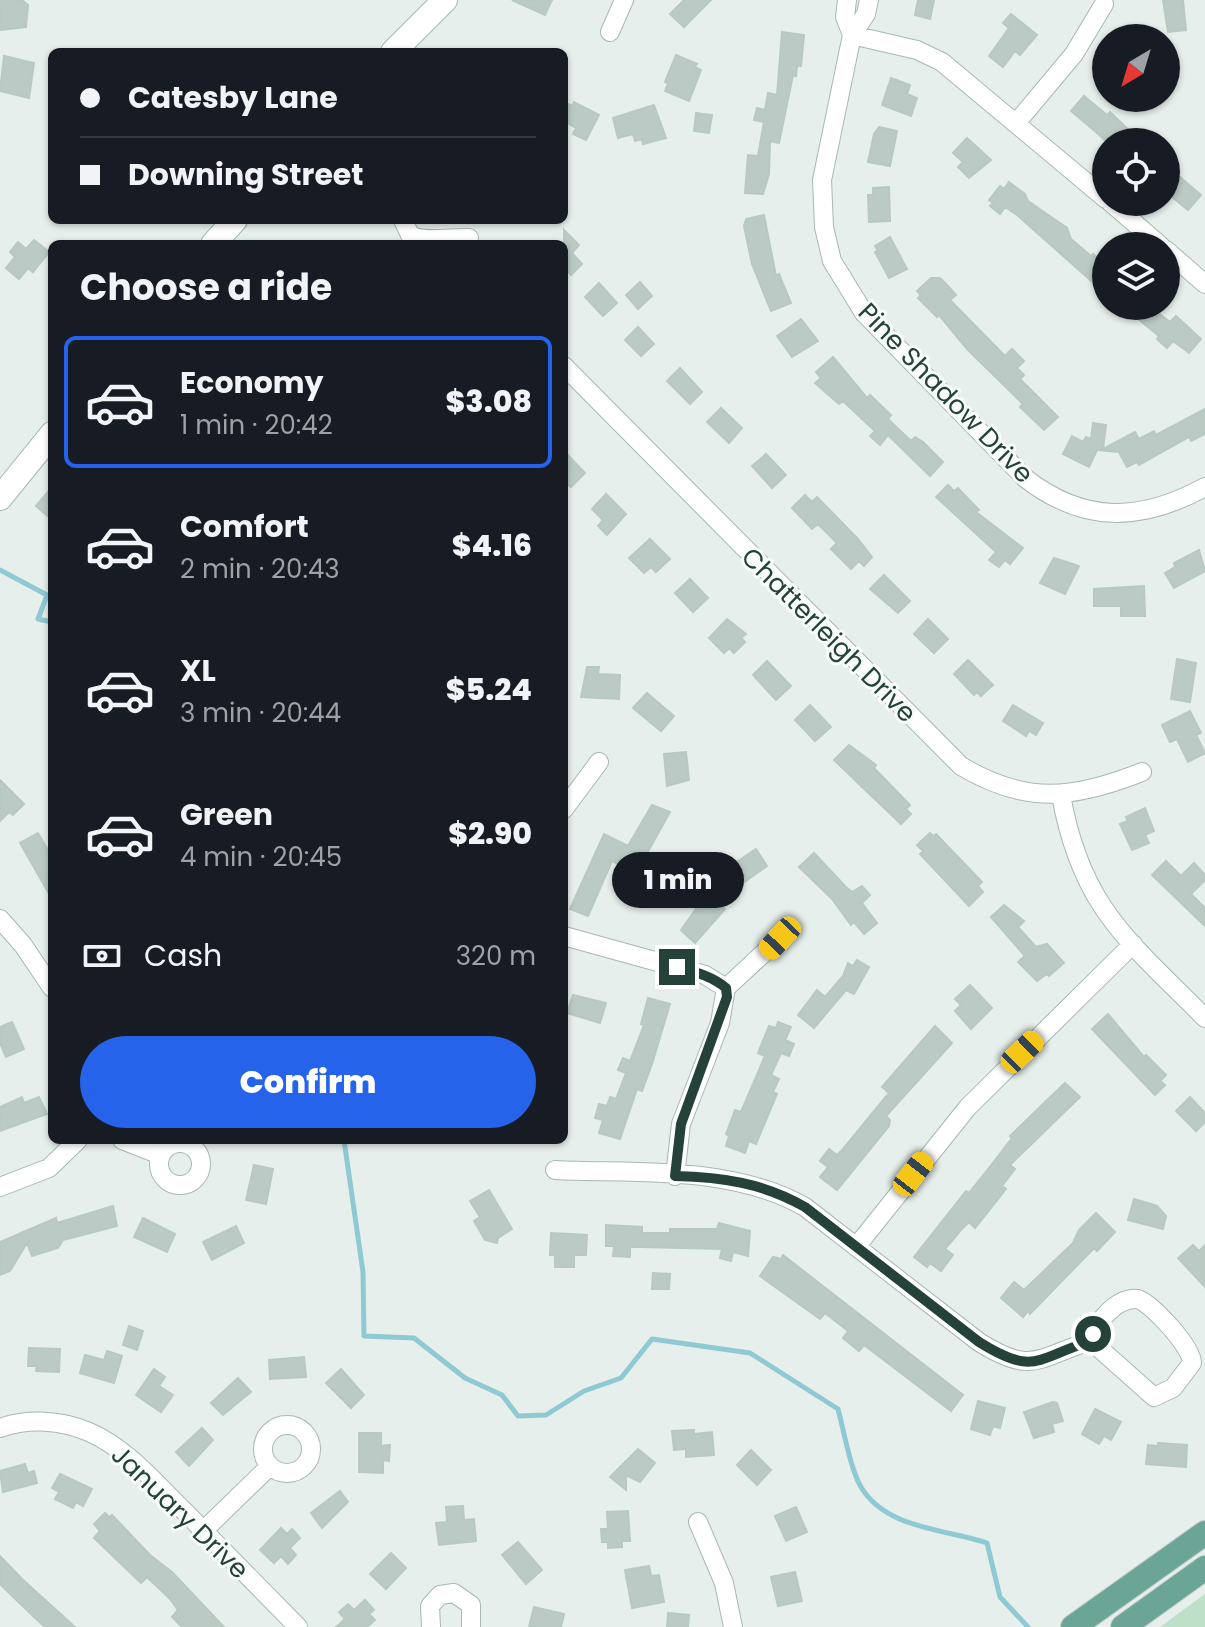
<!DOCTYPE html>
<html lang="en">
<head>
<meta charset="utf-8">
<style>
  :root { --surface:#171b24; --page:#20242c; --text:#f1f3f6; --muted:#9ea1a6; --line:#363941; --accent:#2563eb }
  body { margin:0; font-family:Poppins,sans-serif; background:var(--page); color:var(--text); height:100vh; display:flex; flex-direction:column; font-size:30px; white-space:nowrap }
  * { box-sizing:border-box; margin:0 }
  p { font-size:26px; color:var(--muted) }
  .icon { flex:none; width:44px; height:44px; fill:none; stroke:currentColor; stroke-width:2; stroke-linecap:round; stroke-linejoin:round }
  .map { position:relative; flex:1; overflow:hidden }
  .side { position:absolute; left:48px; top:240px; width:520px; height:904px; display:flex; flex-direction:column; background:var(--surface); border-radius:12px; box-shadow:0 2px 6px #0004 }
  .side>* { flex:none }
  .hud { position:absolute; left:48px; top:48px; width:520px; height:176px; border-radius:12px; box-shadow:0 2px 6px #0004; display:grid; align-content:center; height:176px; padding:0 32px; background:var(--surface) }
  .needle { width:52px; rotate:218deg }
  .buttons { position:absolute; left:1092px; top:24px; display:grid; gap:16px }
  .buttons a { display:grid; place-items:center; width:88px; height:88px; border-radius:50%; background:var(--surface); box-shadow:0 2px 6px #0004; font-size:40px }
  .end { position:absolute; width:36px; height:36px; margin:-18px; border:10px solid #24423a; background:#fff; box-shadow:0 0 0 4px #fff }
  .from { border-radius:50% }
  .bubble { position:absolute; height:56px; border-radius:28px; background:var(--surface); box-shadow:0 2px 6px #0004; font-size:26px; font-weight:800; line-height:56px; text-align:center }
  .car { position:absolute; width:24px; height:48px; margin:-24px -12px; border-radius:10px; box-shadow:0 0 6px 2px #0007; background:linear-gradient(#f5c518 24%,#345 0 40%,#f5c518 0 76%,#345 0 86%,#f5c518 0) }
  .hud b { display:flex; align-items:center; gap:28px; height:76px; font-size:30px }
  .hud b+b { border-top:2px solid var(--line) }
  .hud i { width:20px; height:20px; background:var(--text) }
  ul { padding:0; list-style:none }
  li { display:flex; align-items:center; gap:24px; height:132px; margin:0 16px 12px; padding:0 16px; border:4px solid transparent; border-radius:12px }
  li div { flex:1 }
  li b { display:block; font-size:30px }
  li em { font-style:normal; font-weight:800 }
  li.active { border-color:var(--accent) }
  li>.icon { width:72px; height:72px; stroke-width:1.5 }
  h2 { padding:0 32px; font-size:36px; line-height:96px }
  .pay { display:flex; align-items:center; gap:20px; height:88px; padding:0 32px; font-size:30px }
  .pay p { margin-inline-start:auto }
  .cta { display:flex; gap:16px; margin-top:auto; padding:16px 32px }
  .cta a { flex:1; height:92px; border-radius:48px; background:var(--accent); color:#fff; font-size:32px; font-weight:800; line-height:92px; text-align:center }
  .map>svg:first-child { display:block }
  .green { fill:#bfe0c8 }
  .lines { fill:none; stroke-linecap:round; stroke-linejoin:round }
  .stream { stroke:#8ec9d4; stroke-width:5 }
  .building { fill:#bbcac4; stroke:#b8c9c2; stroke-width:2 }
  .minor-casing { stroke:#a8b8b2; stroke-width:20 }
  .tertiary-casing { stroke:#a8b8b2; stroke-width:26 }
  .primary-casing { stroke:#c2cac8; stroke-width:26 }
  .minor { stroke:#fff; stroke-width:18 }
  .tertiary { stroke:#fff; stroke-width:24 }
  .primary { stroke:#6aa596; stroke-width:24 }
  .route { stroke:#24423a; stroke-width:10 }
  .labels { text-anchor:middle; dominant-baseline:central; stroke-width:6; stroke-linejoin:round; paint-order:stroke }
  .street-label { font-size:26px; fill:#24423a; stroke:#f7fbf9 }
</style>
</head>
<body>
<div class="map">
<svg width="1205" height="1627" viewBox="0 0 1205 1627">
  <rect width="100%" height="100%" fill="#e6efeb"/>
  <path class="green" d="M 1205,1594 L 1205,1627 L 1160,1627 Z"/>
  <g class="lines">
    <path class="stream" d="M 0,570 L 47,595 L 38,619 L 52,622
      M 344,1140 L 363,1272 L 364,1336 L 414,1338 L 465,1378 L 502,1395 L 518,1416 L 546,1415 L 584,1391 L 621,1378 L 652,1339 L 750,1353 L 838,1409 C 844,1431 850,1468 861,1487 C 886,1529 945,1529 987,1543 L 1000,1597 L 1028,1627"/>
  </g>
  <path class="building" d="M 0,0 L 22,0 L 28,5 L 26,27 L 0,30 Z
    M 512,0 L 552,0 L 545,15 Z
    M 684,0 L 711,0 L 684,27 L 670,14 Z
    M 918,0 L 934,0 L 930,19 L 915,15 Z
    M 1163,0 L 1183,0 L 1186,30 L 1168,32 Z
    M 1011,14 L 1037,35 L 1020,55 L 1015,51 L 1003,67 L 989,56 L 1009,28 L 1003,23 Z
    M 782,32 L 804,35 L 801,66 L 797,66 L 796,76 L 793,75 L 779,143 L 770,141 L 769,174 L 763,194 L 745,193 L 748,155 L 758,156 L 764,122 L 754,120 L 757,108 L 765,110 L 768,93 L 777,95 Z
    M 676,55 L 697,64 L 695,67 L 701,70 L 689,101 L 665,91 L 668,83 L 665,82 Z
    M 4,56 L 34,63 L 29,98 L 0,91 Z
    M 891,78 L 910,85 L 907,94 L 917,98 L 911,116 L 882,105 Z
    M 1084,96 L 1107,115 L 1110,112 L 1141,142 L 1107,142 L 1097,133 L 1071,111 Z
    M 564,102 L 572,106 L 574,102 L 599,115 L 586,140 L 573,134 L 576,128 L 564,121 Z
    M 654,105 L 666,138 L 643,144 L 642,139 L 635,141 L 633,134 L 618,138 L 613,118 Z
    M 696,113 L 712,115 L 709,133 L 694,131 Z
    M 879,127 L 897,131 L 890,166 L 868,162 L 874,134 Z
    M 967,138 L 991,160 L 969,178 L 958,167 L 963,162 L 953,153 Z
    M 1166,165 L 1201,195 L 1188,210 L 1166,192 Z
    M 1009,182 L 1025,194 L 1028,201 L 1067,228 L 1071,239 L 1091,256 L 1093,254 L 1106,266 L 1106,294 L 1017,215 L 1005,207 L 1000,214 L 990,206 L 993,203 L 989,200 L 1000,186 L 1004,189 Z
    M 889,187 L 890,221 L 869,222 L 868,195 L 873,195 L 873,188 Z
    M 764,215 L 776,276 L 779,274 L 791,303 L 771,311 L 752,264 L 744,226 L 746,219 Z
    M 564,230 L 579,245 L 572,253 L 582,264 L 571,275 L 564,267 Z
    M 890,237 L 907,269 L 889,278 L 875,252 L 878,251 L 875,246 Z
    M 34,240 L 49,252 L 33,272 L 28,268 L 19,279 L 6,268 L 15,257 L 10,252 L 18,242 L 26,249 Z
    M 931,278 L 940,278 L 946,284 L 956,295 L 950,300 L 1005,356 L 1012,349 L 1024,361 L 1017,368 L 1024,375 L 1020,379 L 1058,417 L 1044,430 L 1020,407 L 1023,404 L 967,349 L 939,315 L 937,317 L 918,298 L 921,295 L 917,291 Z
    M 640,282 L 652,296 L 638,309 L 626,295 Z
    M 599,283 L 617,303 L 603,316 L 585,297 Z
    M 1122,306 L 1149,306 L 1170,322 L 1176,316 L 1201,339 L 1189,353 L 1173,341 L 1167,348 L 1157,339 L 1159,336 Z
    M 801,319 L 818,341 L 792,357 L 777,336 Z
    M 638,327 L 654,344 L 641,356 L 625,340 Z
    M 833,357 L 867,398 L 870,395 L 891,415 L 888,419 L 911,441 L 915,437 L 923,442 L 943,462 L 930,476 L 888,435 L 880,445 L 870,436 L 875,431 L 843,401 L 839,404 L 815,383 L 821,378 L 816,372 Z
    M 680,368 L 702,392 L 690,404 L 667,381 Z
    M 721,408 L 742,428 L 729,443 L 707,422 Z
    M 1205,409 L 1205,434 L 1191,441 L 1189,437 L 1139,465 L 1137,462 L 1127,467 L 1119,452 L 1097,450 L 1089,467 L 1063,454 L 1072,436 L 1083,442 L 1086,437 L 1091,439 L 1093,423 L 1106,425 L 1103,449 L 1135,432 L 1139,439 L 1154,431 L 1156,435 Z
    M 564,451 L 585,473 L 571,487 L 564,480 Z
    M 766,454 L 786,475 L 772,488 L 752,466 Z
    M 948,485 L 954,491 L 958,488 L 979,510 L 976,512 L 1023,548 L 1010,564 L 1005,560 L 999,567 L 989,560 L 996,552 L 936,497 Z
    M 52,487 L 52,520 L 36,506 Z
    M 606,494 L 626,514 L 607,535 L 598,526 L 603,520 L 592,509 Z
    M 805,495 L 812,502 L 817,497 L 857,538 L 872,557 L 864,566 L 859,561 L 851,569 L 831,549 L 837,543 L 818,524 L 812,529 L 792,508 Z
    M 650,539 L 670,559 L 656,572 L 651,567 L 644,573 L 629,558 Z
    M 1199,550 L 1205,571 L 1174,588 L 1165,573 L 1175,567 L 1174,563 Z
    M 1054,558 L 1079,566 L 1065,594 L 1040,583 Z
    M 884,575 L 910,601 L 898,613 L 870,589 Z
    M 690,579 L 708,598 L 693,612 L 675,593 Z
    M 1144,586 L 1145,616 L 1121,616 L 1121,606 L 1094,606 L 1094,589 Z
    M 727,619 L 746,634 L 741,638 L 745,642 L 734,653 L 729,648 L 724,653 L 709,638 Z
    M 928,619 L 948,639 L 934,653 L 914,634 Z
    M 1177,659 L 1196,663 L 1190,702 L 1171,699 Z
    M 968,660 L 993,685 L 981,696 L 977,692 L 974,695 L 954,674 Z
    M 767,661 L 791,686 L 776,700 L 753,675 Z
    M 587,667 L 599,667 L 598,674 L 620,675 L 619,699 L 581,697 Z
    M 647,693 L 674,716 L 661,731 L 633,708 Z
    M 810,705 L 831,727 L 815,741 L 795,720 Z
    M 1013,705 L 1043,723 L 1036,735 L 1029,731 L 1026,736 L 1003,721 Z
    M 1190,711 L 1201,733 L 1196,735 L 1205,753 L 1188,762 L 1177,739 L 1170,742 L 1162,725 Z
    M 849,745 L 876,765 L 874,768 L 910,805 L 906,809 L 911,814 L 901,824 L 834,760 Z
    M 686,752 L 689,780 L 667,786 L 664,754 Z
    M 0,780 L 24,804 L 13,815 L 9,812 L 0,821 Z
    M 652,805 L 670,812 L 646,855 L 654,860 L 645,873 L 623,859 L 620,865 L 612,861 L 588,916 L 570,909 L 604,834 L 628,846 Z
    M 1145,808 L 1154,831 L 1145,835 L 1149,843 L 1132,850 L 1120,824 L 1128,821 L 1126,817 Z
    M 38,833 L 52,857 L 52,899 L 20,843 Z
    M 930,833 L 933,836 L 936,834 L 982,882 L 978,886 L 983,892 L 969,906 L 920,854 L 923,851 L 917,845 Z
    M 756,849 L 767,866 L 736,888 L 725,870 Z
    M 814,853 L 846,887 L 852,892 L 862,886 L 870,895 L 862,903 L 877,923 L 864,934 L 854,922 L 851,925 L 832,899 L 799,867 Z
    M 1166,861 L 1181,876 L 1194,863 L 1205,875 L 1205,880 L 1191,894 L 1205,908 L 1205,926 L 1152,875 Z
    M 702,888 L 725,909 L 695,943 L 681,930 L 698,906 L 691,900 Z
    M 1004,905 L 1024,921 L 1018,927 L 1036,947 L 1047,944 L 1064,963 L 1049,976 L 1047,974 L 1037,981 L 1018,962 L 1025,956 L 991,917 Z
    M 857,960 L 869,967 L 854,994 L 846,990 L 814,1028 L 798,1015 L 817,990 L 825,997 L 843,976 L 848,963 L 853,966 Z
    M 970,985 L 992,1008 L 971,1029 L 955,1011 L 961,1005 L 955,999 Z
    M 573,995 L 606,1003 L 600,1023 L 567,1013 Z
    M 648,998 L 670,1004 L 652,1064 L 642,1091 L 637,1089 L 620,1139 L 599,1133 L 603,1120 L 595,1118 L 599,1104 L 607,1106 L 610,1097 L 616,1099 L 626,1073 L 618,1070 L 623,1058 L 630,1061 L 644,1025 L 641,1024 Z
    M 1108,1014 L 1144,1057 L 1146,1055 L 1166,1075 L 1160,1081 L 1165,1085 L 1155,1095 L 1092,1029 Z
    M 12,1022 L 24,1049 L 6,1057 L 0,1043 L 0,1027 Z
    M 778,1022 L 791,1027 L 785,1040 L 794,1044 L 789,1056 L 781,1053 L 771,1075 L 779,1079 L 773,1092 L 777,1094 L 756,1144 L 749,1141 L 745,1153 L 726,1146 L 729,1136 L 726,1134 L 735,1110 L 741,1112 L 765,1056 L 758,1053 L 769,1026 L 776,1028 Z
    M 935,1026 L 952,1043 L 886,1116 L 890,1120 L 889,1126 L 837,1190 L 820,1177 L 828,1167 L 820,1161 L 829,1149 L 837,1155 L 843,1149 L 889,1093 L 882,1087 Z
    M 1065,1083 L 1080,1097 L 1010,1165 L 1015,1169 L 1002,1186 L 1006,1189 L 975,1228 L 969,1222 L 961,1230 L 945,1249 L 953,1255 L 941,1271 L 930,1263 L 927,1267 L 914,1257 L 966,1191 L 969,1193 L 992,1164 L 1012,1138 L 1010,1136 Z
    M 22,1097 L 24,1103 L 39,1097 L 47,1114 L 0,1131 L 0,1107 Z
    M 1190,1097 L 1205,1113 L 1205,1122 L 1196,1131 L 1176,1111 Z
    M 254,1165 L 273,1169 L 266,1204 L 246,1200 Z
    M 489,1190 L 512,1229 L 498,1238 L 497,1243 L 485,1240 L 474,1221 L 480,1217 L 470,1201 Z
    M 1134,1199 L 1157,1206 L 1166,1216 L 1163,1229 L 1128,1220 Z
    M 113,1206 L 117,1226 L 63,1240 L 58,1248 L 32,1256 L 27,1243 L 10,1271 L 0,1275 L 0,1242 L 56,1218 L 57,1223 Z
    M 1096,1213 L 1115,1232 L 1097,1251 L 1094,1248 L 1030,1314 L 1028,1311 L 1023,1317 L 1001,1298 L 1014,1282 L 1024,1290 L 1073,1243 L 1079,1230 Z
    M 143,1218 L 175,1234 L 167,1252 L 134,1237 Z
    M 719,1223 L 750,1231 L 748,1256 L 733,1252 L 731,1261 L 720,1258 L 722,1249 L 641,1247 L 630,1247 L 630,1257 L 613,1256 L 614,1246 L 606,1246 L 606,1225 L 642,1227 L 642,1233 L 670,1233 L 670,1229 L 717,1229 Z
    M 236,1226 L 244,1243 L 212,1260 L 203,1242 Z
    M 551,1233 L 587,1235 L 586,1255 L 574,1255 L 574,1267 L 555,1267 L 555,1255 L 550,1255 Z
    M 1193,1245 L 1199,1251 L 1205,1245 L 1205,1287 L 1178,1258 Z
    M 783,1255 L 963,1395 L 951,1411 L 864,1345 L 859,1351 L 843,1338 L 848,1331 L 825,1313 L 820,1319 L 760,1276 L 773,1257 L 781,1259 Z
    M 653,1273 L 670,1274 L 669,1289 L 652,1289 Z
    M 129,1326 L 143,1331 L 137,1350 L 123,1345 Z
    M 29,1348 L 60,1349 L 59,1372 L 36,1371 L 37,1366 L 28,1366 Z
    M 107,1351 L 122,1356 L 114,1383 L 80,1373 L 85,1355 L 104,1360 Z
    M 304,1357 L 306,1377 L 270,1379 L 269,1360 Z
    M 154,1369 L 165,1377 L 159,1386 L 173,1395 L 161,1412 L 136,1395 Z
    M 341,1369 L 364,1395 L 351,1408 L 326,1383 Z
    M 238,1378 L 251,1392 L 223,1415 L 211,1403 Z
    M 978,1401 L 1005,1408 L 1000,1428 L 993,1426 L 990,1435 L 971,1429 Z
    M 1053,1402 L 1057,1403 L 1063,1421 L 1052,1424 L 1054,1432 L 1034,1438 L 1024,1412 Z
    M 1095,1409 L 1121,1422 L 1111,1440 L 1104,1436 L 1099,1444 L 1082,1434 Z
    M 202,1428 L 213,1440 L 189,1466 L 176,1452 Z
    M 694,1430 L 694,1434 L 712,1432 L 714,1455 L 686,1457 L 686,1449 L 674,1450 L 672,1431 Z
    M 359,1433 L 381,1433 L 381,1446 L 390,1445 L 389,1461 L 383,1460 L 383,1473 L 359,1472 Z
    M 1158,1443 L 1187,1445 L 1186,1467 L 1146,1464 L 1148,1445 L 1158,1446 Z
    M 638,1449 L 655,1463 L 640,1482 L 626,1475 L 626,1490 L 610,1477 Z
    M 751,1450 L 771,1470 L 757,1485 L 737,1465 Z
    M 25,1464 L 28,1473 L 34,1471 L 37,1483 L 3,1492 L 0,1471 Z
    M 60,1474 L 92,1489 L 83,1506 L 76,1502 L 73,1508 L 55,1499 L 59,1492 L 52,1488 Z
    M 340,1491 L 348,1502 L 322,1528 L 311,1513 Z
    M 463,1506 L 464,1520 L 474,1519 L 476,1541 L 439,1545 L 436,1523 L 447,1522 L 446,1507 Z
    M 796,1507 L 807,1532 L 786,1541 L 775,1516 Z
    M 628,1511 L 630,1541 L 622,1541 L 622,1547 L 608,1548 L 608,1542 L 602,1542 L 601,1529 L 608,1529 L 607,1512 Z
    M 105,1513 L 109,1517 L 112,1515 L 150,1555 L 172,1572 L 224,1627 L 182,1627 L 172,1617 L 178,1610 L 170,1599 L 147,1577 L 141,1583 L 94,1538 L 100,1531 L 94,1524 Z
    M 281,1528 L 287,1534 L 292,1529 L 300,1538 L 290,1548 L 296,1555 L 288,1564 L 281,1556 L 274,1563 L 260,1550 Z
    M 518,1542 L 542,1570 L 526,1584 L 502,1555 Z
    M 391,1553 L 406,1568 L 386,1589 L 370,1574 Z
    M 0,1556 L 22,1579 L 75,1627 L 45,1627 L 34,1617 L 0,1584 Z
    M 649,1566 L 651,1576 L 659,1575 L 664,1602 L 632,1608 L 625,1570 Z
    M 795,1572 L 802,1601 L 778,1606 L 771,1577 Z
    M 365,1600 L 374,1610 L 369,1614 L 375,1620 L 367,1627 L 336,1627 L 345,1619 L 339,1612 L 348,1604 L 354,1610 Z
    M 534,1607 L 564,1614 L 561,1627 L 529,1627 Z
    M 668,1613 L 689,1615 L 688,1627 L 667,1627 Z"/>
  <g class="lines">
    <g class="minor-casing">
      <path id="minor" d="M 847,0 L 845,17 L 852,35
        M 869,0 L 866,14 L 852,35 L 822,180 L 824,227 L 832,261 L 864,313 L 1025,478 C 1084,524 1141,522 1205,487
        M 610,32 L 624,0
        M 852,35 L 917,50 L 942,62 L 1106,199
        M 1017,122 L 1074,54 L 1104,4
        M 1110,202 L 1161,246
        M 403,220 L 410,235 C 424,243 452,237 469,238
        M 1166,250 L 1205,284
        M 564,366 L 961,766 C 1026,805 1074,799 1142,772
        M 1061,795 C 1081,908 1129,941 1205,1018
        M 564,809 L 599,762
        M 0,919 L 23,945 L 52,988
        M 564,936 L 705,975 L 726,988
        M 726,988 L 780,938
        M 122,1140 L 160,1155
        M159 1164a21 21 0 1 1 42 0a21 21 0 1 1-42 0Z
        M 555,1170 C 638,1174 731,1165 805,1207 L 979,1342 C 1033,1376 1038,1357 1091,1341 L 1154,1397 L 1173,1388 L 1192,1363 C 1192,1347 1153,1305 1138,1299 C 1117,1297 1095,1322 1091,1341
        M 675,1176 L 681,1124 L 720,1023 L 726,988
        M 0,1187 L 49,1168 L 78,1140
        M 856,1247 L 968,1107 L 1133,944
        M263 1449a24 24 0 1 1 48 0a24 24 0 1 1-48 0Z
        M 0,1428 C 28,1418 62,1420 89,1432 C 128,1449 157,1485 187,1514 C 224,1552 261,1589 298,1627
        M 698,1522 L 724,1583 L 733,1627
        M 203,1531 L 270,1466
        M 431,1627 L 430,1606 L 440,1595 L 454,1593 L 471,1605 L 471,1627"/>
    </g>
    <g class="tertiary-casing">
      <path id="tertiary" d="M 393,52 L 445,0
        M 213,244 L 235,220
        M 0,498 L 52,434"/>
    </g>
    <g class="primary-casing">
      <path id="primary" d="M 1073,1627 L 1205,1533
        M 1123,1627 L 1205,1568"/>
    </g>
    <use href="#minor" class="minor"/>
    <use href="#tertiary" class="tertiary"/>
    <use href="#primary" class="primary"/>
  </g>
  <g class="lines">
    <path class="route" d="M 677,967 C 695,972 712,976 726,988 L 727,997 L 681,1124 L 675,1176 C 722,1177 763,1183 805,1207 L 979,1342 C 1035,1377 1036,1358 1091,1341 L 1093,1334"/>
  </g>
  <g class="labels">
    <g class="street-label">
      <text transform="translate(946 393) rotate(46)">Pine Shadow Drive</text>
      <text transform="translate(829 635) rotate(45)">Chatterleigh Drive</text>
      <text transform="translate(180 1512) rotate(44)">January Drive</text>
    </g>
  </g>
</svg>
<div class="buttons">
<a><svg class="needle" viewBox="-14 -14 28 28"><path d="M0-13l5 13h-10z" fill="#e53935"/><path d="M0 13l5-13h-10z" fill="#9ea1a6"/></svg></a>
<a><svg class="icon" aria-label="locate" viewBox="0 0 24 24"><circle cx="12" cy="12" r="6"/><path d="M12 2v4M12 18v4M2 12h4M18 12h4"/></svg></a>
<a><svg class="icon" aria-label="layers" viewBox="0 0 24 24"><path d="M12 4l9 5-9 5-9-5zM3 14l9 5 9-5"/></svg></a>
</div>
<i class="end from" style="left:1093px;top:1334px"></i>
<i class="end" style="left:677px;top:967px"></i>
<div class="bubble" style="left:612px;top:852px;width:132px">1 min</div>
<i class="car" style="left:780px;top:938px;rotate:223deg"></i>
<i class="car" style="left:1022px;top:1052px;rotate:46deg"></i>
<i class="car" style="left:913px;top:1174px;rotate:38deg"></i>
<div class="hud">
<b><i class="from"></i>Catesby Lane</b>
<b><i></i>Downing Street</b>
</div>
<section class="side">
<h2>Choose a ride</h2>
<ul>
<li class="active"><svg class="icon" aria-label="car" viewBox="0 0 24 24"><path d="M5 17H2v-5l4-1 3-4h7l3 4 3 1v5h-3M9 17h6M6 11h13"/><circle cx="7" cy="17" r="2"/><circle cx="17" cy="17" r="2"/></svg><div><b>Economy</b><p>1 min · 20:42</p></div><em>$3.08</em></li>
<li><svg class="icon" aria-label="car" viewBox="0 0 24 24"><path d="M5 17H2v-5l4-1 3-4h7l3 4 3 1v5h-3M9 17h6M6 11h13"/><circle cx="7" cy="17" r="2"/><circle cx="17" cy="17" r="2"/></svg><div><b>Comfort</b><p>2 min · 20:43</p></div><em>$4.16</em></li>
<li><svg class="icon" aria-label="car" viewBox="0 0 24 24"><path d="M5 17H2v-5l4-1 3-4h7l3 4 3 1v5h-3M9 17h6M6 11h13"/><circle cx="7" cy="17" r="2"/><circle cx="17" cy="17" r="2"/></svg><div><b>XL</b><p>3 min · 20:44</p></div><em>$5.24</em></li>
<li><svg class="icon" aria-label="car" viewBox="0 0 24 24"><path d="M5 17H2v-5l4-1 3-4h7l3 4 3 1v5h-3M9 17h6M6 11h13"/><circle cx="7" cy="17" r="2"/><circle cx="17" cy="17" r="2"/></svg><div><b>Green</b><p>4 min · 20:45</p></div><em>$2.90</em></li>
</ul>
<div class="pay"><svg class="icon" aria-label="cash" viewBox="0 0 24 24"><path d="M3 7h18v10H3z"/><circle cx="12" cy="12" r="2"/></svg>Cash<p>320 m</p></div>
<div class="cta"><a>Confirm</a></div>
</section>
</div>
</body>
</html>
